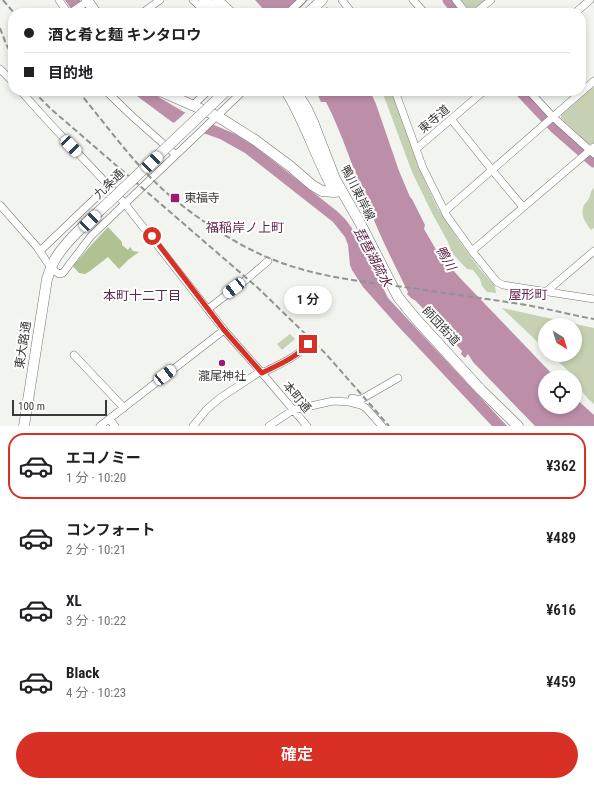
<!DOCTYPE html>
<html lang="ja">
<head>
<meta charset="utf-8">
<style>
  :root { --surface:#fff; --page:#f2f2f2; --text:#202124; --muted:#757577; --line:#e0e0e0; --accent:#d93025 }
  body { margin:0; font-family:"Roboto Condensed","Noto Sans JP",sans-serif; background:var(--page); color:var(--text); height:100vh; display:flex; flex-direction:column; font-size:15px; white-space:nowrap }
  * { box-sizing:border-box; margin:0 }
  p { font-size:13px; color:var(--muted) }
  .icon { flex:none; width:22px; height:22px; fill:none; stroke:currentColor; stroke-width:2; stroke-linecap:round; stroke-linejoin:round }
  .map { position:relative; height:426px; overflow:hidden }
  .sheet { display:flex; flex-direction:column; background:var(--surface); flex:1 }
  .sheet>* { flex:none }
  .top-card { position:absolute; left:8px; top:8px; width:578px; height:88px; border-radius:16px; box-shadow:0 2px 6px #0003; display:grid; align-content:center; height:88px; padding:0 16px; background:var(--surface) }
  .needle { width:26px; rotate:142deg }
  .tools { position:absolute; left:538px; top:318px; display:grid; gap:8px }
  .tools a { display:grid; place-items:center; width:44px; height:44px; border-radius:50%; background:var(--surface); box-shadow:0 2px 6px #0003; font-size:20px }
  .scale { position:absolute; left:12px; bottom:10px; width:95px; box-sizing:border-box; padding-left:4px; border:2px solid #3a3b39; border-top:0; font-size:11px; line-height:14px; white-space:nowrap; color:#3a3b39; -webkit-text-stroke:3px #fff; paint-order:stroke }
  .end { position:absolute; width:18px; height:18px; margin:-9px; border:5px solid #d93025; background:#fff; box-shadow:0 0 0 2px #fff }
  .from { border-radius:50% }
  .bubble { position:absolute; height:28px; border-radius:14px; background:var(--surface); box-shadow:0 2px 6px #0003; font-size:13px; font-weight:600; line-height:28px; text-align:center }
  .car { position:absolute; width:12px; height:24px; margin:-12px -6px; border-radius:5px; box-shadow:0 0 3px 1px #0007; background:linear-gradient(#fff 24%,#345 0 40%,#fff 0 76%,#345 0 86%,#fff 0) }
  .top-card b { display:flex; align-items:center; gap:14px; height:38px; font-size:15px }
  .top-card b+b { border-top:1px solid var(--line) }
  .top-card i { width:10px; height:10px; background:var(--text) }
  ul { padding:7px 0 0; list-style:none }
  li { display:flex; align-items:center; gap:12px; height:66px; margin:0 8px 6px; padding:0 8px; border:2px solid transparent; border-radius:16px }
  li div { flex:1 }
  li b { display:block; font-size:15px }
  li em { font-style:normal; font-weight:600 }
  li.selected { border-color:var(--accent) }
  li>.icon { width:36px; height:36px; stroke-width:1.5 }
  .action { display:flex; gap:8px; margin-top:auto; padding:8px 16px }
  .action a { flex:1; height:46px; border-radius:24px; background:var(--accent); color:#fff; font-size:16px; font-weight:600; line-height:46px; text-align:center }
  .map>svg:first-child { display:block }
  .green { fill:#c6d1b3 }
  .forest { fill:#b0c192 }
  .water { fill:#bd8ea8 }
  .pier { fill:#f2f4f0 }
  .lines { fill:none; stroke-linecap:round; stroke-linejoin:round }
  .river { stroke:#bd8ea8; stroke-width:11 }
  .street-casing { stroke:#747571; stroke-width:8 }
  .secondary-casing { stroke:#747571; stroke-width:11 }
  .street { stroke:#fff; stroke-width:7 }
  .secondary { stroke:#fff; stroke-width:10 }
  .rail { stroke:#919390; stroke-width:2; stroke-dasharray:6 3; stroke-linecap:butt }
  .secondary-bridge-casing { stroke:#747571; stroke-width:11; stroke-linecap:butt }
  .secondary-bridge { stroke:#fff; stroke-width:10 }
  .route { stroke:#d93025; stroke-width:5 }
  .poi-dot { fill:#9a1c72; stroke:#fff; stroke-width:1.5 }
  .labels { text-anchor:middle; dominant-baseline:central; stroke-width:4; stroke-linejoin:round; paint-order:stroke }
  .street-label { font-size:12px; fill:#3a3b39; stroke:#fff }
  .poi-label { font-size:12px; fill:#3a3b39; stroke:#fff; text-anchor:start }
  .neighbourhood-label { font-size:13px; fill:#63264c; stroke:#fff }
  .water-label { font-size:13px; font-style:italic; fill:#592044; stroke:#fff }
</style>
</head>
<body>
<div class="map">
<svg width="594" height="426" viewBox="0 0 594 426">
  <rect width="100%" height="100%" fill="#f2f4f0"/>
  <path class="green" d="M 461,0 L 487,0 L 471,13 Z
    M 592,86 L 594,88 L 594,144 L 588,144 L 561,118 L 561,114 Z
    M 382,91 L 391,91 L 409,138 L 422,175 L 438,209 L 460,242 L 479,268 L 495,286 L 496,293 L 487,292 L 482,286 L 480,279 L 473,270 L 467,269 L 452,253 L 448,242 L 432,213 L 412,172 Z
    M 594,188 L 594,229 L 593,228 L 591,230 C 585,222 580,215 584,205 C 585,203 587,202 588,200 C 591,195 590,191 594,188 Z
    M 502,308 L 594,328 L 594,404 L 588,399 L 581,390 L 575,377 L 551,355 L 575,355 L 575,325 L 545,325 L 545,349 Z
    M 290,334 L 295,339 L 282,350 L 277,344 Z"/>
  <path class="forest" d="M 108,227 L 122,242 L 122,245 L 128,250 L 130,247 L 133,251 L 139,252 L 128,260 L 119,269 L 108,257 L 90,271 L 85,274 L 79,273 L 73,266 L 93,243 Z"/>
  <path class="water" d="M 65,0 L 80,0 L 90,13 L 74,13 Z
    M 255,0 L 321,0 L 332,13 L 267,13 Z
    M 133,91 L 151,91 L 160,98 L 184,112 L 235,134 L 256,147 L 338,212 L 346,220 L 359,238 L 388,298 L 507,426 L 492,426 L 396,324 L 363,287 L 352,270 L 350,265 L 348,245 L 345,237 L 333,222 L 245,153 L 220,139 L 172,122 L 137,96 Z
    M 316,91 L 370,91 L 376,104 L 399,171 L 410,197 L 412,199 L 425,225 L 424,229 L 438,253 L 460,278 L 555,377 L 545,377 L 545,407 L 575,407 L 575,398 L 594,415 L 594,426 L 535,426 L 473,362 L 468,354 L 465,358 L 461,354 L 462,351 L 416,301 L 411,298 L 407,294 L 408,292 C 394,264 380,236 368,206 C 354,172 343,135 326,102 L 321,102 Z"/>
  <path class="pier" d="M 308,0 L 323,0 L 328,6 L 320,13 L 295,13 Z
    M 186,112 L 189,114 L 190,113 L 208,120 L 195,132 L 174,123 Z"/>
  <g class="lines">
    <path class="river" d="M 448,0 L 458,13
      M 520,91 L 554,127 L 594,162"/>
    <g class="street-casing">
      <path id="street" d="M 59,0 L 68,13
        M 193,0 L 207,13
        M 342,0 L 352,13
        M 413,0 L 423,11 L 428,13
        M 456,0 L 466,13
        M 70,13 L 88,1
        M 142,13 L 160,0
        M 288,13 L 302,0
        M 475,13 L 491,0
        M 575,13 L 590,0
        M 0,69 L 13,82
        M 21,91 C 54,130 91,165 125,204 L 224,330 L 262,373 L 307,426
        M 106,91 L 133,117 L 176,155
        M 395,91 L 423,168 L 447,216 L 472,251 L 497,282 L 503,285 L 594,299
        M 529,91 L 553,117 L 594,154
        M 193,105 L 208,91
        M 451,119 L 492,170 L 523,207
        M 416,149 L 484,91
        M 0,205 L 37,247 L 51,268 L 59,274 L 63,273 L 91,236 L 241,93 L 240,91
        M 445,211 L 594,81
        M 40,251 L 109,185
        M 472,251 L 594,147
        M 547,291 L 594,251
        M 208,309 L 247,279 L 268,261
        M 74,355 L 124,408
        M 262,373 C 278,365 296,358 308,344
        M 352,398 L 360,400 L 398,378
        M 109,419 L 115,426
        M 100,426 L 224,330
        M 193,426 L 207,409 L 220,398 L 261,371
        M 269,426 L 293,410 L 333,401 L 349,402 L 361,405 L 366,408 L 382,426"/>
    </g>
    <g class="secondary-casing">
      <path id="secondary" d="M 87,0 L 96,13
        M 204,0 L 218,13
        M 217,0 L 231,13
        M 308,13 L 322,0
        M 160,91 L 217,116 L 255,140 L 290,166 L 312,185 L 322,191 L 334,192 L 341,191
        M 286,91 C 305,122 315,155 332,187
        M 296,91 L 307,109 L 313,122 L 335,179 L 359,221 L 398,297 L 416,319 L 481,390 L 518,426
        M 24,426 L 47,279 C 49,273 51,267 54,261 C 65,241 92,218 109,202"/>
    </g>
    <use href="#street" class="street"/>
    <use href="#secondary" class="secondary"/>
    <path class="rail" d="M 3,0 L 14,13
      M 0,28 L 6,44 L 13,57
      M 33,91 L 51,109 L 258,288 L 326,354 L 389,426
      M 78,91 C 109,128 137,169 174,199 C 206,225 246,251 285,264 C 328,279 374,283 419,289 C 454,295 490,299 526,305 C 549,309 571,315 594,319"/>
    <g class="secondary-bridge-casing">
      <path id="secondary-bridge" d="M 109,202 L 226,91"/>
    </g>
    <use href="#secondary-bridge" class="secondary-bridge"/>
  </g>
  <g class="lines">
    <path class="route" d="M 152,236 L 224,330 L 262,373 C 278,365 296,358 308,344"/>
  </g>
  <g class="poi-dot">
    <rect x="170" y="193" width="10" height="10" rx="2"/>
    <circle cx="222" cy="363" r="4"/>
  </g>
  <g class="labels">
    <g class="street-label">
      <text transform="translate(434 119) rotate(-40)">東寺道</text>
      <text transform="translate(109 184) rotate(-44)">九条通</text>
      <text transform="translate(358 193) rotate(63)">鴨川東岸線</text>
      <text transform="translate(441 326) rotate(47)">師団街道</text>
      <text transform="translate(23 345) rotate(-81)">東大路通</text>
      <text transform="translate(297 397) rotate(50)">本町通</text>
    </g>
    <g class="poi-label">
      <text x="184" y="198">東福寺</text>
      <text x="222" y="376" text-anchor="middle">瀧尾神社</text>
    </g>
    <g class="neighbourhood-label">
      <text x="245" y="227">福稲岸ノ上町</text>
      <text x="528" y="294">屋形町</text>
      <text x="142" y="295">本町十二丁目</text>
    </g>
    <g class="water-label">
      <text transform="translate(373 257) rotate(62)">琵琶湖疏水</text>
      <text transform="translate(446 258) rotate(60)">鴨川</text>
    </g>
  </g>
</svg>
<div class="tools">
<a><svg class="needle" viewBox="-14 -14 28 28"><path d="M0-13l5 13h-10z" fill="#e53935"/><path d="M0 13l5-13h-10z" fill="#757577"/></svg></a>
<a><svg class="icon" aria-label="locate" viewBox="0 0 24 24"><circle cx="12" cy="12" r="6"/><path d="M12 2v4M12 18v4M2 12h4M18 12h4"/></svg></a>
</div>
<div class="scale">100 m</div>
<i class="end from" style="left:152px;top:236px"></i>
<i class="end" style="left:308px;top:344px"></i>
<div class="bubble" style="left:284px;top:286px;width:48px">1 分</div>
<i class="car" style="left:71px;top:146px;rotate:136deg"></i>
<i class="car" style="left:152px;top:162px;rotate:46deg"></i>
<i class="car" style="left:90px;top:221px;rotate:46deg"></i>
<i class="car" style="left:234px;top:288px;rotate:232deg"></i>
<i class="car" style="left:165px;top:375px;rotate:52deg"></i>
<div class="top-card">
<b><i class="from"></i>酒と肴と麺 キンタロウ</b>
<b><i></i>目的地</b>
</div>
</div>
<section class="sheet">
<ul>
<li class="selected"><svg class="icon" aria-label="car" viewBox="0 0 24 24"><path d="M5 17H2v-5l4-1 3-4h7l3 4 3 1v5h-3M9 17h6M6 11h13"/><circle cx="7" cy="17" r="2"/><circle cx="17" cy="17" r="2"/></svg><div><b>エコノミー</b><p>1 分 · 10:20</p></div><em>¥362</em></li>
<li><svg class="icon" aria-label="car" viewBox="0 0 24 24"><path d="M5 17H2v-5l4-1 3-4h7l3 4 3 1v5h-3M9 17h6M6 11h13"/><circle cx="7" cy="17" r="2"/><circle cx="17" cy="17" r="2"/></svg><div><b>コンフォート</b><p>2 分 · 10:21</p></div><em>¥489</em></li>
<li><svg class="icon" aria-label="car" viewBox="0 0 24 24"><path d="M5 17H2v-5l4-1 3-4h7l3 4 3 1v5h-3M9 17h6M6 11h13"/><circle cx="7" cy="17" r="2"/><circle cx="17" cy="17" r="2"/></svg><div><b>XL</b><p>3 分 · 10:22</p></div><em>¥616</em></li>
<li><svg class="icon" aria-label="car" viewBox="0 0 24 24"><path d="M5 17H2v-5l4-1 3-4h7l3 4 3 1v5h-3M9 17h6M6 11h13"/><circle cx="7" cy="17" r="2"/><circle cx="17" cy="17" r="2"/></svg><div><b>Black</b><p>4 分 · 10:23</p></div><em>¥459</em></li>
</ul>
<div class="action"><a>確定</a></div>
</section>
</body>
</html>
